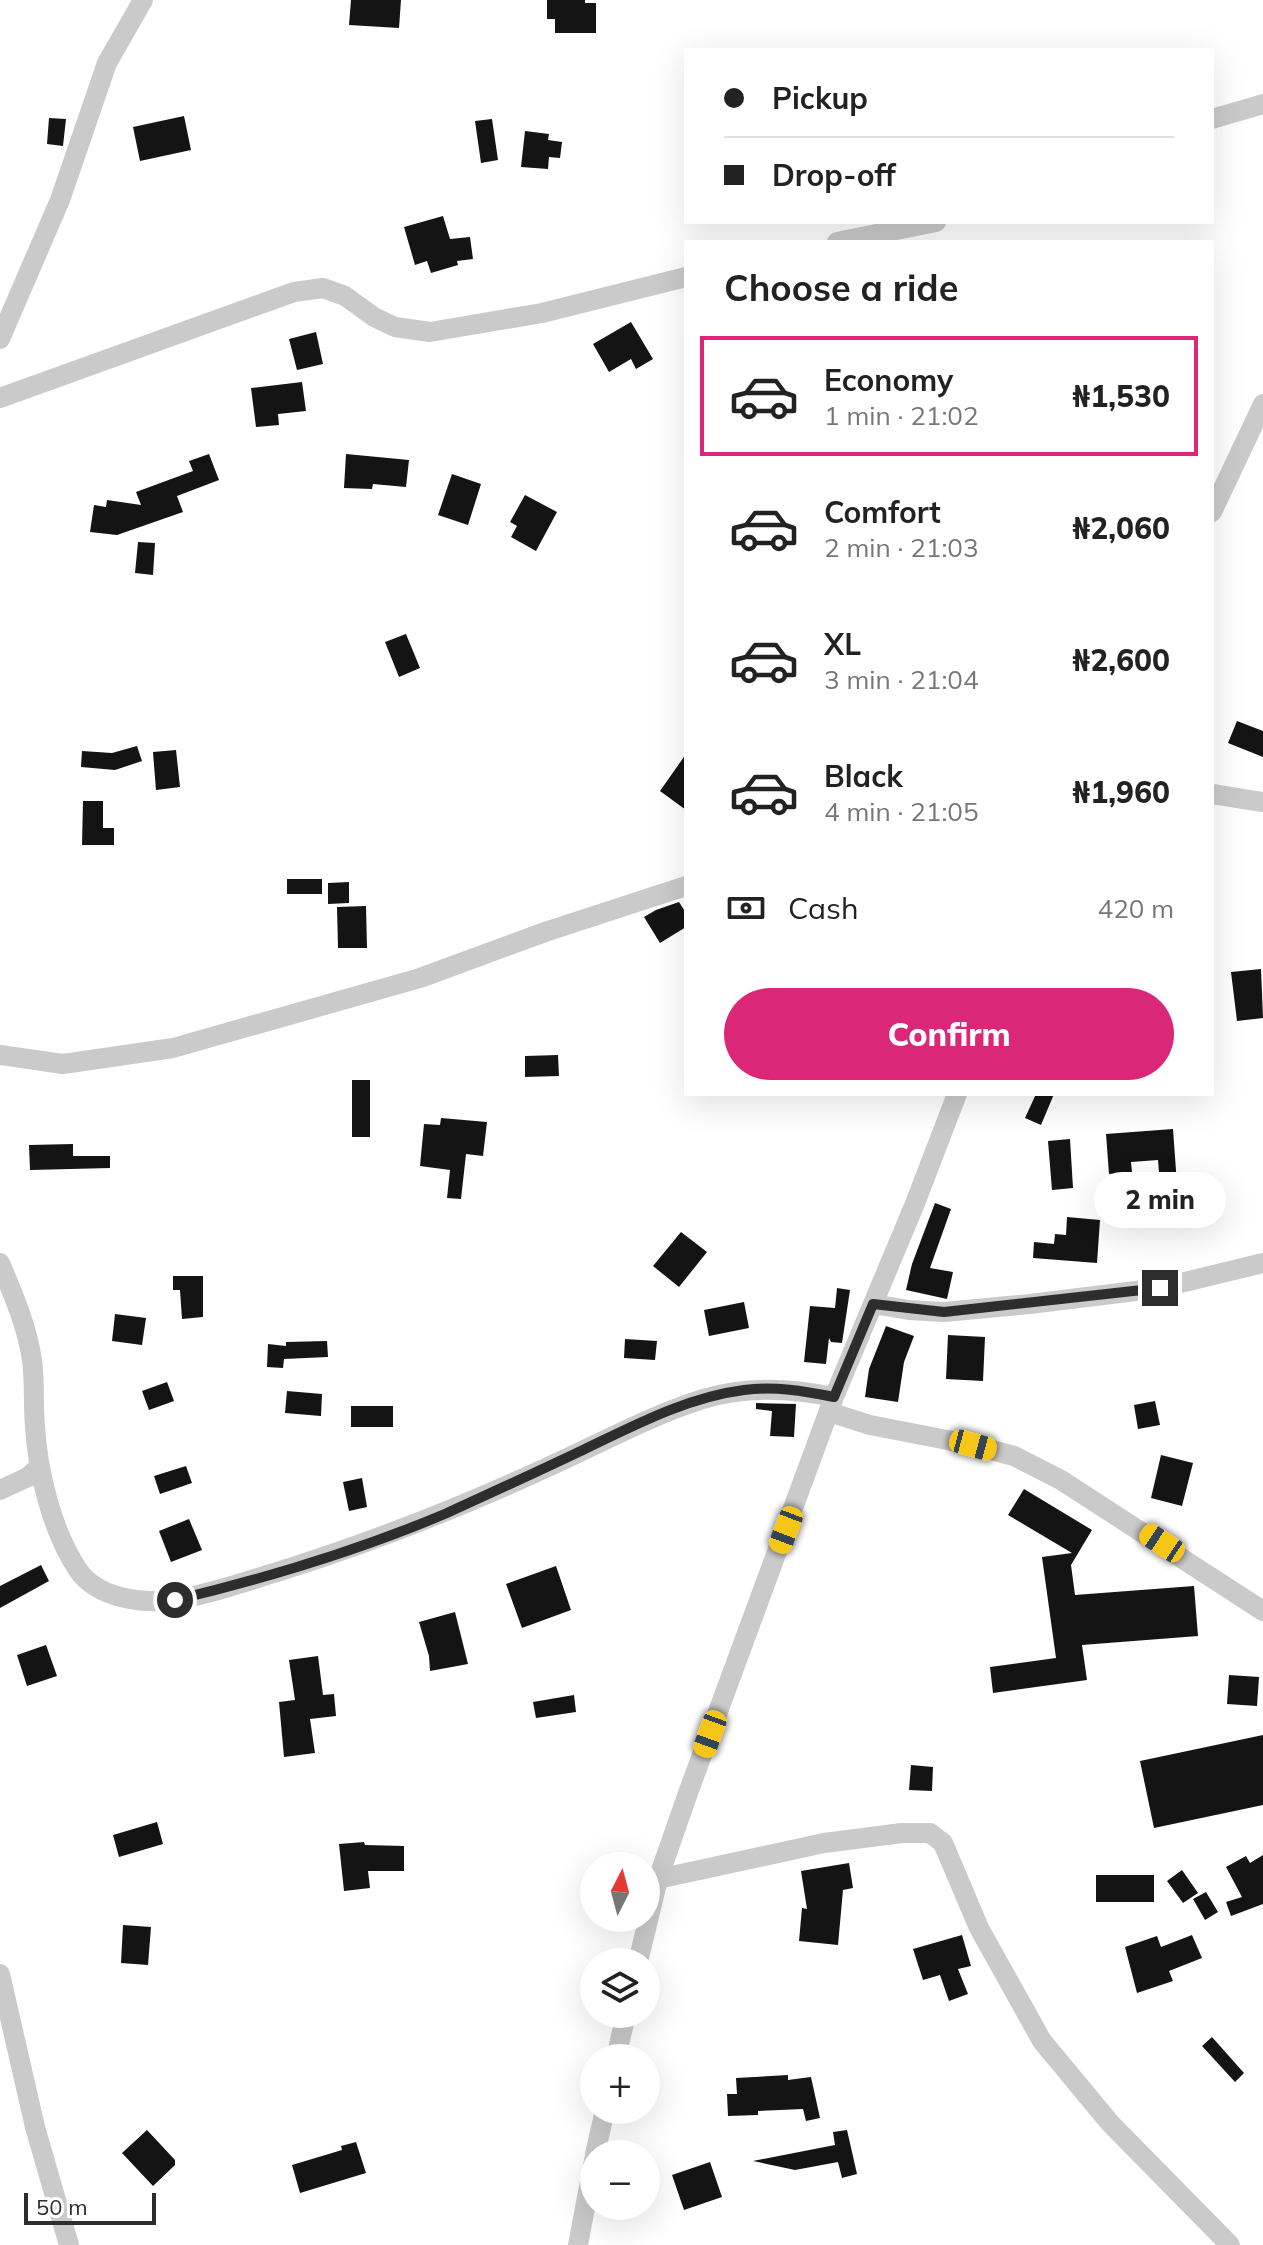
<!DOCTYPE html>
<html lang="en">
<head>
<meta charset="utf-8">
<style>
  :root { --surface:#fff; --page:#f2f2f2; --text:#222; --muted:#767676; --line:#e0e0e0; --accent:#db2777 }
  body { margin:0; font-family:Mulish,sans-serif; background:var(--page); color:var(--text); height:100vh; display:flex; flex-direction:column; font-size:30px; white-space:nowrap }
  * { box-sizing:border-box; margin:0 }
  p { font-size:26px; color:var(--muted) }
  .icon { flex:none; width:44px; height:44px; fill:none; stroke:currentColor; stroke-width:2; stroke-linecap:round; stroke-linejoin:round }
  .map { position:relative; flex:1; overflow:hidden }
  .sheet { position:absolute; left:684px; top:240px; width:530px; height:856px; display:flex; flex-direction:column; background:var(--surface); border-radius:0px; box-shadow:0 8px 32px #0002 }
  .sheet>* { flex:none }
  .guide { position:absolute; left:684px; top:48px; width:530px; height:176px; border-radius:0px; box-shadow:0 8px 32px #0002; display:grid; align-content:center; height:176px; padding:0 40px; background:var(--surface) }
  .needle { width:52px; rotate:6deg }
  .fabs { position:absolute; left:580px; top:1852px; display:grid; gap:16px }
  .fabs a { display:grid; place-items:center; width:80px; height:80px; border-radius:50%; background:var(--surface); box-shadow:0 8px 32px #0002; font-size:40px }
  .scale { position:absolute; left:24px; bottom:20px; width:132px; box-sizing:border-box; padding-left:8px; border:4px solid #2d2d2d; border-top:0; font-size:22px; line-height:28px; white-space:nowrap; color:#2d2d2d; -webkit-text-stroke:6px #fff; paint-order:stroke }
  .end { position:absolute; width:36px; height:36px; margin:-18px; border:10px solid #2d2d2d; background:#fff; box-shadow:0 0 0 4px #fff }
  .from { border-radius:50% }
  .bubble { position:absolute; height:56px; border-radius:28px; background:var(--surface); box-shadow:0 8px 32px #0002; font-size:26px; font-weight:800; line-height:56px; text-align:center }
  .car { position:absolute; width:24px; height:48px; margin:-24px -12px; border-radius:10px; box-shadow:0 0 6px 2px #0007; background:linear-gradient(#f5c518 24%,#345 0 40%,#f5c518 0 76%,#345 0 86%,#f5c518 0) }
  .guide b { display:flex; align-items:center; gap:28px; height:76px; font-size:30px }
  .guide b+b { border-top:2px solid var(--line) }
  .guide i { width:20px; height:20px; background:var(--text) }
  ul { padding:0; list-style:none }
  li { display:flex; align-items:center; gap:24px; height:120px; margin:0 16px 12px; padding:0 24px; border:4px solid transparent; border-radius:0px }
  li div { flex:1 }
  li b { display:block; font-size:30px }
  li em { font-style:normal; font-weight:800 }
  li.current { border-color:var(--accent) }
  li>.icon { width:72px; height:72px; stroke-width:1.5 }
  h2 { padding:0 40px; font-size:36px; line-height:96px }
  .pay { display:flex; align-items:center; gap:20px; height:88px; padding:0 40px; font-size:30px }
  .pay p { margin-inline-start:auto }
  .action { display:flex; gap:16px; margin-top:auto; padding:16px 40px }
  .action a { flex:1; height:92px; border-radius:48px; background:var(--accent); color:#fff; font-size:32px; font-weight:800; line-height:92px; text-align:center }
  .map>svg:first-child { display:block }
  .building { fill:#141414 }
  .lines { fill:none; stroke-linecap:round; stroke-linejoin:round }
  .minor { stroke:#cacaca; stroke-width:20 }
  .route { stroke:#2d2d2d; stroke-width:10 }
</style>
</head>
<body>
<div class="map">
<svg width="1263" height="2245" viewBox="0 0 1263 2245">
  <rect width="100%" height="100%" fill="#fff"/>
  <path class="building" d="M 351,0 L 401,0 L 399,28 L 349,25 Z
    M 547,0 L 585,0 L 585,3 L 596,3 L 596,33 L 555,33 L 555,19 L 547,19 Z
    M 184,116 L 191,150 L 140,161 L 133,127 Z
    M 49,118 L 66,119 L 63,146 L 47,144 Z
    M 492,119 L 498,160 L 481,163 L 475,121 Z
    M 525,131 L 549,134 L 548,140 L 562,142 L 560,158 L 549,157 L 548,169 L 521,167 Z
    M 443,216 L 450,239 L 470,237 L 473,259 L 457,261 L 458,265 L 431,273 L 427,261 L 415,265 L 404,227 Z
    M 631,322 L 653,359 L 636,369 L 631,359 L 609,372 L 593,344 Z
    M 316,332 L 323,364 L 297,370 L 289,339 Z
    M 302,382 L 306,411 L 278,414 L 279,425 L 256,427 L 251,388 Z
    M 209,454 L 219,480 L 177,496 L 183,512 L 117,535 L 90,532 L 94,505 L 106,507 L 107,500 L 141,505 L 136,492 L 193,471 L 189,461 Z
    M 346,454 L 409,460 L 406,487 L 373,484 L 372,489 L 344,488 Z
    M 452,474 L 481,484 L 468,525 L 438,515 Z
    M 525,495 L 557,512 L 536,551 L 511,537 L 517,526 L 510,522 Z
    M 138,542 L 155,543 L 153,575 L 135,573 Z
    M 406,634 L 420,668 L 399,677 L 385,642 Z
    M 1237,721 L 1263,731 L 1263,757 L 1228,743 Z
    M 137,746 L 142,761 L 115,770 L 81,767 L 82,751 L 112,753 Z
    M 176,750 L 180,787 L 156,790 L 153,752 Z
    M 686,754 L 686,810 L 660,791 Z
    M 83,801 L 103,801 L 103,828 L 114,828 L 114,845 L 82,845 Z
    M 287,879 L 322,879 L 322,894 L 287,894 Z
    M 349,882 L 349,903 L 328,904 L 328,883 Z
    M 679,902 L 686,913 L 686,927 L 660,943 L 644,917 L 656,910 Z
    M 366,906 L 367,948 L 338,948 L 337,907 Z
    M 1261,969 L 1263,1018 L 1237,1021 L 1231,972 Z
    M 558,1055 L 559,1076 L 525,1077 L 525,1056 Z
    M 352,1080 L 370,1080 L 370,1137 L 352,1137 Z
    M 1036,1094 L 1054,1094 L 1041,1125 L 1025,1118 Z
    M 441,1118 L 487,1122 L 483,1156 L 466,1154 L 461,1199 L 447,1198 L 450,1170 L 420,1166 L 424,1124 L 440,1125 Z
    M 1173,1129 L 1178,1198 L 1161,1199 L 1158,1160 L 1131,1162 L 1132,1172 L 1109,1174 L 1106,1134 Z
    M 1070,1139 L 1073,1188 L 1052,1190 L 1048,1141 Z
    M 73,1144 L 73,1156 L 110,1156 L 110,1168 L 30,1170 L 29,1145 Z
    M 935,1203 L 951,1209 L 930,1268 L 953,1272 L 947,1299 L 906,1290 L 912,1264 Z
    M 1067,1217 L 1100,1220 L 1097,1263 L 1033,1258 L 1034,1242 L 1054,1244 L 1055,1234 L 1066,1235 Z
    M 681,1232 L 707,1252 L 679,1287 L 653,1266 Z
    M 173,1276 L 203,1276 L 203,1317 L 182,1319 L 180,1290 L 173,1290 Z
    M 837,1288 L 850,1290 L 842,1343 L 831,1342 L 829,1338 L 826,1364 L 804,1362 L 810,1306 L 835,1308 Z
    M 744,1302 L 749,1328 L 709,1336 L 704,1310 Z
    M 115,1314 L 146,1318 L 142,1345 L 112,1341 Z
    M 886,1326 L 914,1336 L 904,1362 L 898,1402 L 865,1397 L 869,1369 Z
    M 948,1335 L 985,1337 L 983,1381 L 946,1379 Z
    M 625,1339 L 657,1341 L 655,1360 L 624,1358 Z
    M 327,1341 L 328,1357 L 284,1359 L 283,1368 L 267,1367 L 268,1344 L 286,1346 L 286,1342 Z
    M 167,1382 L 174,1401 L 149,1410 L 142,1391 Z
    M 287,1391 L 322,1394 L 321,1416 L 285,1413 Z
    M 1155,1401 L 1160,1425 L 1138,1429 L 1134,1405 Z
    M 756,1403 L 796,1404 L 794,1437 L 770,1436 L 772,1411 L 756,1409 Z
    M 351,1406 L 393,1406 L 393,1427 L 351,1427 Z
    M 1161,1455 L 1193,1463 L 1182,1506 L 1151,1498 Z
    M 186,1466 L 192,1483 L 160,1494 L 154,1476 Z
    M 362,1478 L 367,1507 L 349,1511 L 343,1482 Z
    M 1024,1489 L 1092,1530 L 1071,1565 L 1075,1595 L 1194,1586 L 1198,1636 L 1082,1645 L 1087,1680 L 993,1693 L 990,1667 L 1056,1658 L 1042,1557 L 1072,1553 L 1008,1515 Z
    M 189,1519 L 202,1550 L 171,1562 L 159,1531 Z
    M 41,1565 L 49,1581 L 0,1608 L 0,1586 Z
    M 556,1566 L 571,1610 L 522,1628 L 506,1584 Z
    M 455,1612 L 468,1664 L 430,1671 L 429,1656 L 419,1622 Z
    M 46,1645 L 57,1676 L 27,1686 L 17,1655 Z
    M 318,1656 L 323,1695 L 334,1694 L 336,1716 L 310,1719 L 315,1753 L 284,1757 L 279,1702 L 295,1700 L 289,1660 Z
    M 1229,1675 L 1259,1677 L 1257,1706 L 1227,1704 Z
    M 574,1695 L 576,1712 L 536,1718 L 533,1702 Z
    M 1263,1735 L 1263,1805 L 1154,1828 L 1140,1761 Z
    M 911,1765 L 933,1767 L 932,1791 L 909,1790 Z
    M 157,1822 L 163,1844 L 119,1857 L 113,1835 Z
    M 364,1842 L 365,1845 L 404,1846 L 404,1871 L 368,1871 L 370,1888 L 344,1891 L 339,1844 Z
    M 1263,1855 L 1263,1904 L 1231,1916 L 1226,1902 L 1242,1897 L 1226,1867 L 1246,1856 L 1250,1863 Z
    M 849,1863 L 853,1888 L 843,1890 L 838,1945 L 799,1941 L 802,1908 L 807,1909 L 801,1871 Z
    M 1182,1870 L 1198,1893 L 1183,1903 L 1167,1881 Z
    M 1096,1875 L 1154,1875 L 1154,1902 L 1096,1902 Z
    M 1206,1892 L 1218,1912 L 1205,1920 L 1193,1899 Z
    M 123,1925 L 151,1927 L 148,1965 L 121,1963 Z
    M 962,1935 L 971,1966 L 958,1969 L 968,1994 L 949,2001 L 940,1975 L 923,1980 L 913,1949 Z
    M 1192,1935 L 1202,1958 L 1169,1971 L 1173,1981 L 1137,1993 L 1125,1947 L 1157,1936 L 1161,1947 Z
    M 1212,2037 L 1244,2073 L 1235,2082 L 1202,2046 Z
    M 788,2075 L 788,2080 L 811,2077 L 820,2118 L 806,2121 L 803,2109 L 758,2111 L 758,2115 L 728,2116 L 727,2094 L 737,2094 L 736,2078 Z
    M 147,2130 L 175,2160 L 175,2165 L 153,2186 L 122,2153 Z
    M 847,2130 L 857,2174 L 842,2178 L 838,2162 L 795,2170 L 753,2161 L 835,2145 L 833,2132 Z
    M 356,2142 L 366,2173 L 300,2193 L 292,2165 L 342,2150 L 341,2146 Z
    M 710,2162 L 722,2197 L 684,2210 L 672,2175 Z"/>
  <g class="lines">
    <path class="minor" d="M 1212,119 L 1263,104
      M 837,242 L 936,222
      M 0,339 L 60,200 L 107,63 L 143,0
      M 0,398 L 294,292 L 323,288 L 345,296 L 374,317 L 395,327 L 430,332 L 542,313 L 686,277
      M 1212,512 L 1263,404
      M 1212,794 L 1263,802
      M 0,1055 L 63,1064 L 173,1048 L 420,978 L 545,932 L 686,886
      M 0,1263 C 13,1294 27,1326 32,1360 C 35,1382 33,1405 35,1427 C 38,1473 52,1531 78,1570 C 98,1599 145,1605 178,1599 C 211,1594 244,1582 277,1572 C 370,1543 459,1508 548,1467 C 599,1444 649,1416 703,1399 C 747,1386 789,1388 834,1397
      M 873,1304 L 909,1310 L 944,1312 L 1030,1304 L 1160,1288 L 1263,1263
      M 829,1412 L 870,1425 L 973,1445 L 1014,1456 L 1061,1480 L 1263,1611
      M 0,1490 L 28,1477 L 39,1467
      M 658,1879 L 824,1843 L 902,1833 L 930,1833 L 943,1843 L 979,1928 L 1042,2041 L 1110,2123 L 1230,2245
      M 638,1962 L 658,1879 L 688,1793 L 834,1397 L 914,1206 L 957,1094
      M 0,1974 L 35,2127 L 69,2245
      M 616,2058 L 626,2014
      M 595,2154 L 605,2110
      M 578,2245 L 594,2160"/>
  </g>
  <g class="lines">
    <path class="route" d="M 175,1600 C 267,1578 360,1550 447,1513 C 493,1492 539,1471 585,1449 C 635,1425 688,1397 744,1390 C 775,1386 804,1391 834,1397 L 873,1304 L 944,1312 L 1160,1288"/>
  </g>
</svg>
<div class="fabs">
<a><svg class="needle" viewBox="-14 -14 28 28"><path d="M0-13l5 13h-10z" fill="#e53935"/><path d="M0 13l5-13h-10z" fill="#767676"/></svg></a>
<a><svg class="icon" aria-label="layers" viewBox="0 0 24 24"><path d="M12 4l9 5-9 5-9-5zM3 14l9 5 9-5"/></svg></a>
<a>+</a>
<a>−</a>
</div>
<div class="scale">50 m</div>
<i class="end from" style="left:175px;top:1600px"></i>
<i class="end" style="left:1160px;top:1288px"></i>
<div class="bubble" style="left:1094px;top:1172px;width:132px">2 min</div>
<i class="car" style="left:973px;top:1445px;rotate:105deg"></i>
<i class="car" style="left:786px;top:1530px;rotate:201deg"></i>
<i class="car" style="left:1162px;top:1543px;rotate:303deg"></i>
<i class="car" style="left:710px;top:1734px;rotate:200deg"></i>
<div class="guide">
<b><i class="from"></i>Pickup</b>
<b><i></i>Drop-off</b>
</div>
<section class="sheet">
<h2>Choose a ride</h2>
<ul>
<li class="current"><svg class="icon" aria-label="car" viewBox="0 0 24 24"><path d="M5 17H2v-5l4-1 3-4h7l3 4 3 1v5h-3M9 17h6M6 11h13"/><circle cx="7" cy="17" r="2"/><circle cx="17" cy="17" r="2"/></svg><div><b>Economy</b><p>1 min · 21:02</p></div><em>₦1,530</em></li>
<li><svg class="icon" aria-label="car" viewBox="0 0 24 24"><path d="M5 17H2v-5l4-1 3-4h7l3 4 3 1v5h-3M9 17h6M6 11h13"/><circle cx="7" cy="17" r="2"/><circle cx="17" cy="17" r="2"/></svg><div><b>Comfort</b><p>2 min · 21:03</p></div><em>₦2,060</em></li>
<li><svg class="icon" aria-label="car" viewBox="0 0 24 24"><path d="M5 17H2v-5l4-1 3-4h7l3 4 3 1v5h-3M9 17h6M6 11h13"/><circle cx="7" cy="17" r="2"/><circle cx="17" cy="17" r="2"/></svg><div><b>XL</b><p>3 min · 21:04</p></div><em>₦2,600</em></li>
<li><svg class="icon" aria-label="car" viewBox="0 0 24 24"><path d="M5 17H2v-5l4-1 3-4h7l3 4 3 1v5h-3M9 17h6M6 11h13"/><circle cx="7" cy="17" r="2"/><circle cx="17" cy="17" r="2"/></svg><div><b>Black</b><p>4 min · 21:05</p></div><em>₦1,960</em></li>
</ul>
<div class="pay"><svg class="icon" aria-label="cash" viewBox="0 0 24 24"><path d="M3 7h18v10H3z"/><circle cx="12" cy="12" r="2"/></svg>Cash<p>420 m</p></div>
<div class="action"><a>Confirm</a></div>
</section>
</div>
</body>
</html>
